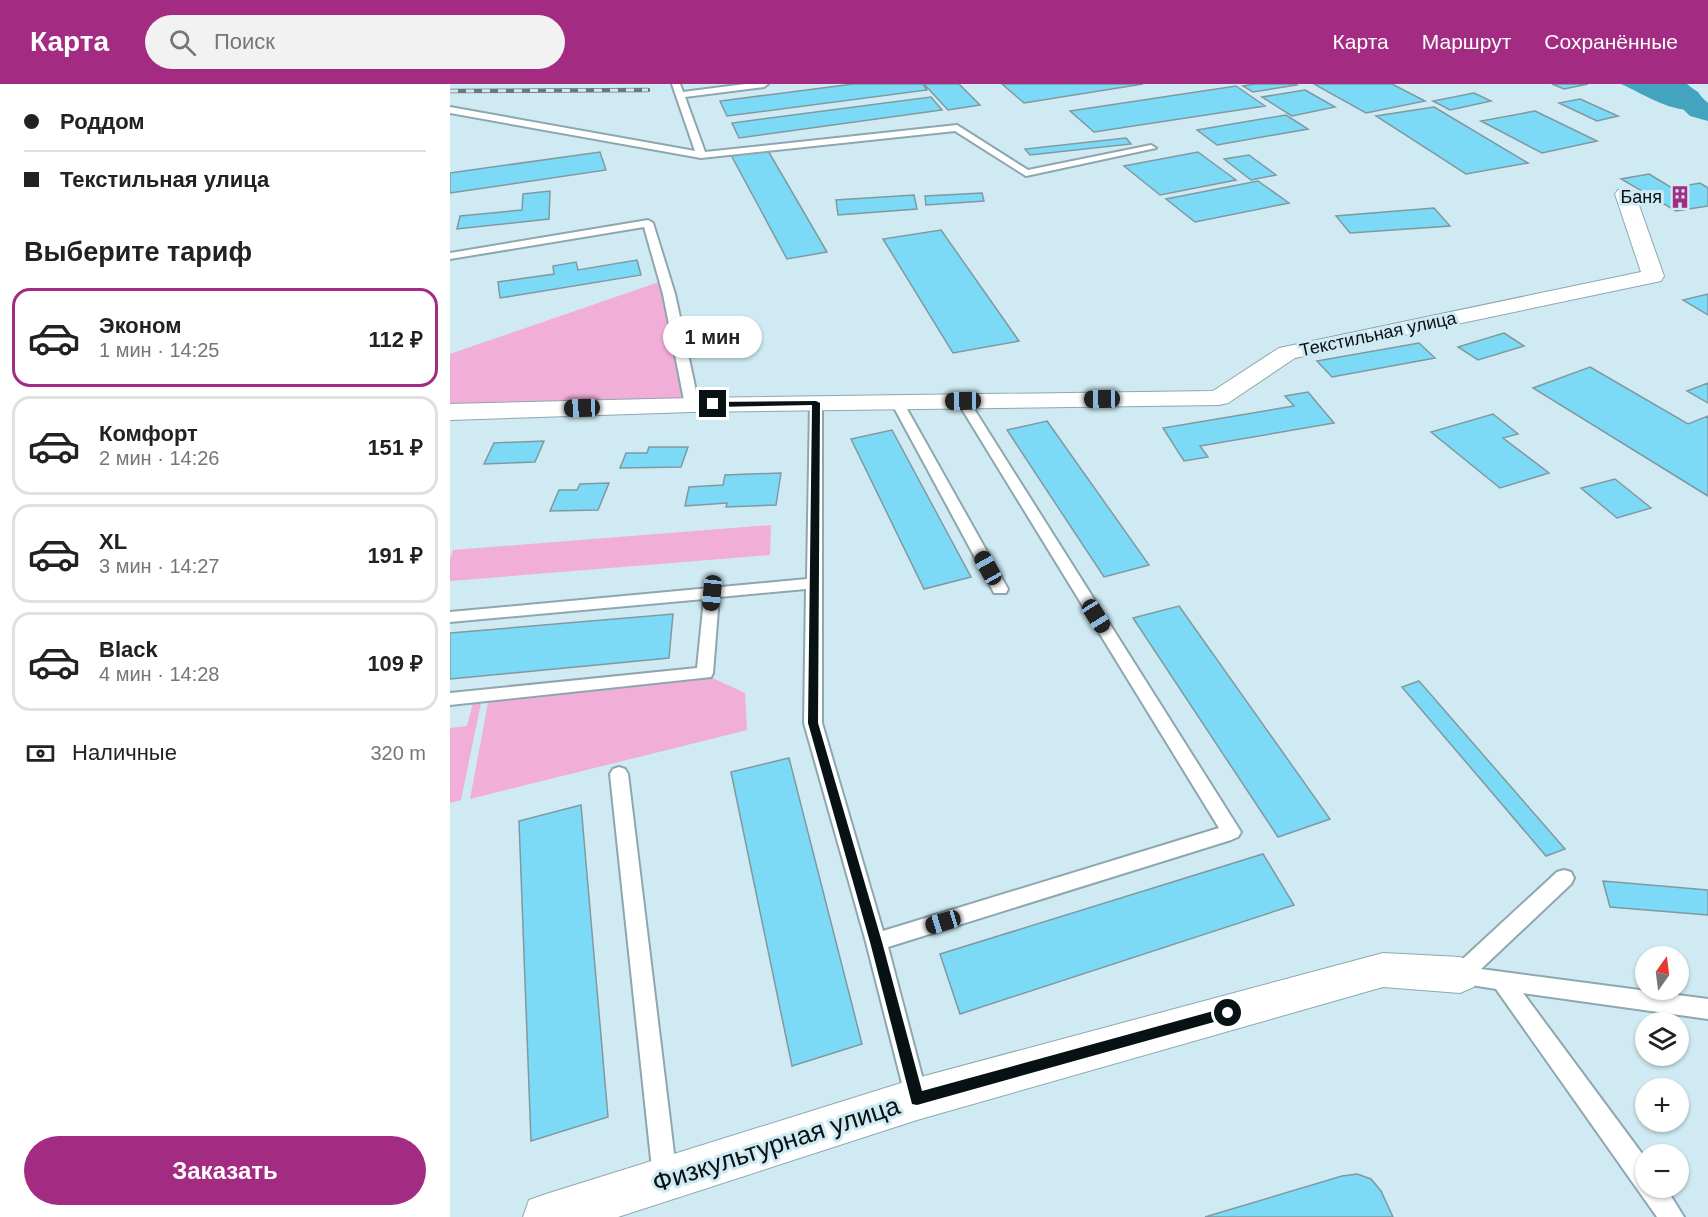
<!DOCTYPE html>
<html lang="ru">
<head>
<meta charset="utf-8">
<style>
  :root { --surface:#fff; --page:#f2f2f2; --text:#222; --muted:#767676; --line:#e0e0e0; --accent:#a32b82 }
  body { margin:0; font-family:Helvetica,sans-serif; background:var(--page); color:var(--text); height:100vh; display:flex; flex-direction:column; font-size:22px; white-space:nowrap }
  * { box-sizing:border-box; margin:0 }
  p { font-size:20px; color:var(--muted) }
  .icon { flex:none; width:33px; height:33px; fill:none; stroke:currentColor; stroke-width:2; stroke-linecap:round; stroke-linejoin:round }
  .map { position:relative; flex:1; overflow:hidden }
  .sheet { display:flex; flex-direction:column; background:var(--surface); width:450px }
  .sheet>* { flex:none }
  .banner { display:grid; align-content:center; height:132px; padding:0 24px; background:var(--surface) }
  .needle { width:39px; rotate:14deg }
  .tools { position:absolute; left:1185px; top:862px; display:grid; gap:12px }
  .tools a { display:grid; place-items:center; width:54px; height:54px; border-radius:50%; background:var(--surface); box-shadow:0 2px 4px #0004; font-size:30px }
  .end { position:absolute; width:27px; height:27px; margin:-14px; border:8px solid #081114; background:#fff; box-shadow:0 0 0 3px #fff }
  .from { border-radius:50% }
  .bubble { position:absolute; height:42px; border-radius:21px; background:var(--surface); box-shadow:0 2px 4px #0004; font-size:20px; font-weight:600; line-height:42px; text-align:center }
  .car { position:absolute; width:18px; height:36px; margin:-18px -9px; border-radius:8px; box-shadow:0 0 4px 2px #0007; background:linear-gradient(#222 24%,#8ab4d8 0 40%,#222 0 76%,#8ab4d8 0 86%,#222 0) }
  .banner b { display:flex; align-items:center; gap:21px; height:57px; font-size:22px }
  .banner b+b { border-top:2px solid var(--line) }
  .banner i { width:15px; height:15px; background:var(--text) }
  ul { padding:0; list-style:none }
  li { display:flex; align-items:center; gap:18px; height:99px; margin:0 12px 9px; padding:0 12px; border:3px solid var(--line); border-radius:18px }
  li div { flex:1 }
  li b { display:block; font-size:22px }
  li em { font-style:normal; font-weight:600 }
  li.on { border-color:var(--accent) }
  li>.icon { width:54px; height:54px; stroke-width:1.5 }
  h2 { padding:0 24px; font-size:27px; line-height:72px }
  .pay { display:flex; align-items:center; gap:15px; height:66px; padding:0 24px; font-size:22px }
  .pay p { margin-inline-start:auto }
  .cta { display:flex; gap:12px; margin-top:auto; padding:12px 24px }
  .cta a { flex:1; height:69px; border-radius:36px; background:var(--accent); color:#fff; font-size:24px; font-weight:600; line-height:69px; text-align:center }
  header { display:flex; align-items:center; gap:36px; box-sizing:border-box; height:84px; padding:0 30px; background:var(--accent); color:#fff }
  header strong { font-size:28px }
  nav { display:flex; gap:33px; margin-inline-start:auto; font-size:21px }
  .search { width:420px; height:54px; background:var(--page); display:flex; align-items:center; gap:15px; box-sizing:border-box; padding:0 21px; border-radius:33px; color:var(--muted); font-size:22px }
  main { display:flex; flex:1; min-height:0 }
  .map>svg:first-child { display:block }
  .green { fill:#f1aed8 }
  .water { fill:#44a4bf }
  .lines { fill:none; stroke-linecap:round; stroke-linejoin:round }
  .river { fill:#44a4bf; fill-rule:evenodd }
  .building { fill:#7cdaf6; stroke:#8099a1; stroke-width:1.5 }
  .lane-casing { stroke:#8ea7af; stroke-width:4 }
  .street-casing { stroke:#8ea7af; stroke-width:2 }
  .lane { fill:#fff; fill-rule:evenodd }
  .street { fill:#fff; fill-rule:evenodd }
  .rail-casing { stroke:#687a7f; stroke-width:4.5 }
  .rail { stroke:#cfeaf2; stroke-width:3; stroke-dasharray:8; stroke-linecap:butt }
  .route { fill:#081114 }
  .labels { text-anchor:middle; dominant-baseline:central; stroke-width:6; stroke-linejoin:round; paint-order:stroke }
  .far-poi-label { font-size:18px; fill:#081114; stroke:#cfeaf2; text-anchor:end }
  .far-street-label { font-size:18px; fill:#081114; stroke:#cfeaf2 }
  .near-street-label { font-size:26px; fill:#081114; stroke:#cfeaf2 }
</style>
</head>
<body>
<header>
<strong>Карта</strong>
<div class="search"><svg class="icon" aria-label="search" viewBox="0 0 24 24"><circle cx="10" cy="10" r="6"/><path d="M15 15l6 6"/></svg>Поиск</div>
<nav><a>Карта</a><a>Маршрут</a><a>Сохранённые</a></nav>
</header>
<main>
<section class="sheet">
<div class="banner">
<b><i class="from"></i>Роддом</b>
<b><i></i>Текстильная улица</b>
</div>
<h2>Выберите тариф</h2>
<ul>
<li class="on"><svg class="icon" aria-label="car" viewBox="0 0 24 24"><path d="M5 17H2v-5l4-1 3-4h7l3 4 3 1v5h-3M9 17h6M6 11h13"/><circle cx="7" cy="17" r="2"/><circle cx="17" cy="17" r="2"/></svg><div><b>Эконом</b><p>1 мин · 14:25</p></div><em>112 ₽</em></li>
<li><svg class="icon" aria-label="car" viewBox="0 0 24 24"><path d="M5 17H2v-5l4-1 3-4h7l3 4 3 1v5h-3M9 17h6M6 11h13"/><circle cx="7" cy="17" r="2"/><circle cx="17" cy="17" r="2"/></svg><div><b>Комфорт</b><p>2 мин · 14:26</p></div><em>151 ₽</em></li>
<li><svg class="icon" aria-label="car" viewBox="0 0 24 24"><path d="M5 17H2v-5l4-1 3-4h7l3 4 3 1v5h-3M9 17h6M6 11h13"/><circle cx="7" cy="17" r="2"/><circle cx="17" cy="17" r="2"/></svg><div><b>XL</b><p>3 мин · 14:27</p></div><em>191 ₽</em></li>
<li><svg class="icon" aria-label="car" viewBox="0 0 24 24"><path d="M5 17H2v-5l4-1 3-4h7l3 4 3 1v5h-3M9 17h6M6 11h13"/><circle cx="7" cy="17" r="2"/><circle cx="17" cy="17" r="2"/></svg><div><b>Black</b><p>4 мин · 14:28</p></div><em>109 ₽</em></li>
</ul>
<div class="pay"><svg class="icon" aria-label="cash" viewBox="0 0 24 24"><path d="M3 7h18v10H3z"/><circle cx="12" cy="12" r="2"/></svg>Наличные<p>320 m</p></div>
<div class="cta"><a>Заказать</a></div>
</section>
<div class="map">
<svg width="1258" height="1133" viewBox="0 0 1258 1133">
  <rect width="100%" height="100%" fill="#cfeaf2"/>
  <path class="green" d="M 209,198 L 235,318 L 0,324 L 0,270 Z
    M 321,441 L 320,471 L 0,497 L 0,475 L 3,466 Z
    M 256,591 L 295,609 L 297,646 L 20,715 L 39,613 Z
    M 32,614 L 11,716 L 0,719 L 0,644 L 17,642 L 24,615 Z"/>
  <path class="water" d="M 1171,0 L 1236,0 L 1248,8 L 1256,19 L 1255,24 C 1227,33 1196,11 1171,0 Z"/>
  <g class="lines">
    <path class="river" d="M 1208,0 L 1237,0 L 1258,19 L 1258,37 L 1240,32 Z"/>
  </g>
  <path class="building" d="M 403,0 L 473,0 L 477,6 L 277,32 L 270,17 Z
    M 474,0 L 509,0 L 530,21 L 498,26 Z
    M 552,0 L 693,0 L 574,19 Z
    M 805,0 L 845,0 L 847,1 L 803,8 L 793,2 Z
    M 864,0 L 942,0 L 975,17 L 916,29 Z
    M 1102,0 L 1138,0 L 1114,5 Z
    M 786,2 L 815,22 L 644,48 L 620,27 Z
    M 855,6 L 885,23 L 842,32 L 812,13 Z
    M 1024,9 L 1041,17 L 1000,26 L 983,17 Z
    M 481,13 L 492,26 L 289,54 L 282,39 Z
    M 1130,15 L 1168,32 L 1147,37 L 1109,19 Z
    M 984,23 L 1078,79 L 1016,90 L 926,32 Z
    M 1085,27 L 1147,57 L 1092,69 L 1031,37 Z
    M 836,31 L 858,45 L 767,61 L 747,46 Z
    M 676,54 L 681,60 L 580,71 L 575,65 Z
    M 317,65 L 377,168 L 337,175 L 281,71 Z
    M 150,68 L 156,86 L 0,109 L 0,89 Z
    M 748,68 L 786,96 L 710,111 L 674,82 Z
    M 799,71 L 826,91 L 801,96 L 774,75 Z
    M 1199,90 L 1222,104 L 1250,99 L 1258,104 L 1258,122 L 1226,127 L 1171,95 Z
    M 808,97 L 839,119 L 745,138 L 716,115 Z
    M 100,107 L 99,135 L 7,145 L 10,132 L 72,126 L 73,110 Z
    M 532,109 L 534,117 L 476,121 L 475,112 Z
    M 464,111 L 467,125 L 388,131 L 386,116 Z
    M 984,124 L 1000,142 L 900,149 L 886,132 Z
    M 491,146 L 569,257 L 503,269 L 433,155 Z
    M 187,176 L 191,191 L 50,214 L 48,198 L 104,190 L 103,182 L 126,178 L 128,186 Z
    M 1258,210 L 1258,231 L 1233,216 Z
    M 1054,249 L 1074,262 L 1028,276 L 1008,263 Z
    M 969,259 L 985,274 L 882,293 L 867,277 Z
    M 1140,283 L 1238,340 L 1258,332 L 1258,412 L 1083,304 Z
    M 1258,299 L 1258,319 L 1237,307 Z
    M 858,308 L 884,339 L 750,362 L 758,373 L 734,377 L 713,344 L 844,322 L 835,312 Z
    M 1043,330 L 1068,350 L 1053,354 L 1099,389 L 1050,404 L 981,348 Z
    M 597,337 L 699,481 L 654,493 L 557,346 Z
    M 442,346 L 521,493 L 474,505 L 401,355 Z
    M 94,357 L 85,378 L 34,380 L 44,359 Z
    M 199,363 L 238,363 L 231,383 L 170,384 L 176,369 L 197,369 Z
    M 331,389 L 326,421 L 276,423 L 277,419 L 235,422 L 239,403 L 273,401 L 275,391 Z
    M 1165,395 L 1201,424 L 1167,434 L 1131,404 Z
    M 159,399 L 148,426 L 100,427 L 109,406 L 127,406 L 130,400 Z
    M 729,522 L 880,735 L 828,753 L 683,534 Z
    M 223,530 L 219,574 L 0,595 L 0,549 Z
    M 969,597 L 1115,765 L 1096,772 L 952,603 Z
    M 339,674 L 412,960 L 342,982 L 281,688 Z
    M 131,721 L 158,1033 L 81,1057 L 69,737 Z
    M 813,770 L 844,821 L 510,930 L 490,870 Z
    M 1153,797 L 1258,806 L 1258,831 L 1160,823 Z
    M 907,1090 L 921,1095 L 931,1107 L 943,1133 L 755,1133 L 892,1092 Z"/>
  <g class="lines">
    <g class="lane-casing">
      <path id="lane" d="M 222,0 L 230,0 L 233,8 L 295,0 L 318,0 L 314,3 L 235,13 L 255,68 L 507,41 L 578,86 L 701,61 L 706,64 L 576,92 L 505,47 L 251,74 L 0,29 L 0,23 L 245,67 Z
        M 198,136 L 203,139 L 225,210 L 249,321 L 242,325 L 235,321 L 213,210 L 194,143 L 0,175 L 0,169 Z
        M 513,313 L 519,317 L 791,748 L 788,753 L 781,756 L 438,863 L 478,1015 L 475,1023 L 467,1026 L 459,1023 L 456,1015 L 416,858 L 354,639 L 356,505 L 269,513 L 263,589 L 261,593 L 0,621 L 0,609 L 247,584 L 254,515 L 0,538 L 0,528 L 357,495 L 360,319 L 361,316 L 371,316 L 372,319 L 372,639 L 433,847 L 769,744 L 507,317 Z
        M 447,314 L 453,318 L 558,505 L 556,509 L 544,509 L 542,505 L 441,318 Z
        M 169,683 L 175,685 L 178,690 L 227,1094 L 223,1102 L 215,1106 L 207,1102 L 203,1094 L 160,690 L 163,685 Z
        M 1114,786 L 1121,788 L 1124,794 L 1121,800 L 1031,885 L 1258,915 L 1258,935 L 1073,909 L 1196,1075 L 1196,1104 L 1216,1104 L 1234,1133 L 1207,1133 L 1046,905 L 1003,898 L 999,891 L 1003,884 L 1107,788 Z"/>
    </g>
    <g class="street-casing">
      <path id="street" d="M 1175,104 L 1182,106 L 1185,110 L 1214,192 L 1211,197 L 845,274 L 778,319 L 769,321 L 242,328 L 0,336 L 0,320 L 242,314 L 763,307 L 829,264 L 1191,188 L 1165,110 L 1168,106 Z
        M 933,869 L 1010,873 L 1024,879 L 1030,891 L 1024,903 L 1010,909 L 933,903 L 467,1036 L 168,1133 L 73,1133 L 79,1116 L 96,1110 L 467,994 Z"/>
    </g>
    <use href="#lane" class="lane"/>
    <use href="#street" class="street"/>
    <g class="rail-casing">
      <path id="rail" d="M 0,7 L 198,6"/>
    </g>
    <use href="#rail" class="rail"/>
  </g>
  <path class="route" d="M 366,317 L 370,319 L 368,639 L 432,858 L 472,1007 L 778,923 L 782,925 L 784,929 L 782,933 L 467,1021 L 462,1020 L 420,858 L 358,639 L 362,321 L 263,323 L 259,320 L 263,318 Z"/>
  <defs>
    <g id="building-bare" transform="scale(1.8)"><path d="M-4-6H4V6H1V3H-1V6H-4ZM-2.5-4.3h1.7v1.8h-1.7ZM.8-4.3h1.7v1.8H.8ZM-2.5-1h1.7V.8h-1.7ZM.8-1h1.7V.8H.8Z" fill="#a32b82" stroke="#cfeaf2" stroke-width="2.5" paint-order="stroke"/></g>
  </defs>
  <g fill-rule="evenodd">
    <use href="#building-bare" x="1230" y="113"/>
  </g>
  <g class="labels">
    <g class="far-poi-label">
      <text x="1212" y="113">Баня</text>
    </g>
    <g class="far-street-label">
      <text transform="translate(928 250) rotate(-12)">Текстильная улица</text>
    </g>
    <g class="near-street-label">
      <text transform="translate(326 1060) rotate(-18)">Физкультурная улица</text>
    </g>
  </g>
</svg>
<div class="tools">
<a><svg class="needle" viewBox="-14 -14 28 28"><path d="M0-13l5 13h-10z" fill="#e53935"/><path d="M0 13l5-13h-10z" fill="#767676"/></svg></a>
<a><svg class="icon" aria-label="layers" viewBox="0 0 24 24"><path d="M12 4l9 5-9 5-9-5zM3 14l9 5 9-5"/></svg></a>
<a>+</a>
<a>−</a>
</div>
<i class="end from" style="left:778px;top:929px"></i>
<i class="end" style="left:263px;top:320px"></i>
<div class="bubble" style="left:213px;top:232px;width:99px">1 мин</div>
<i class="car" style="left:652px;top:315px;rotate:269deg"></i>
<i class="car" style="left:513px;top:317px;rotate:269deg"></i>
<i class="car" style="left:132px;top:324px;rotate:268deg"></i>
<i class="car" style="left:538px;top:484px;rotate:331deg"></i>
<i class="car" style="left:262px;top:509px;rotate:186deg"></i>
<i class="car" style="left:646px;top:532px;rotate:148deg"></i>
<i class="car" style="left:493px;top:838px;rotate:253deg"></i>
</div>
</main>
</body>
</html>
